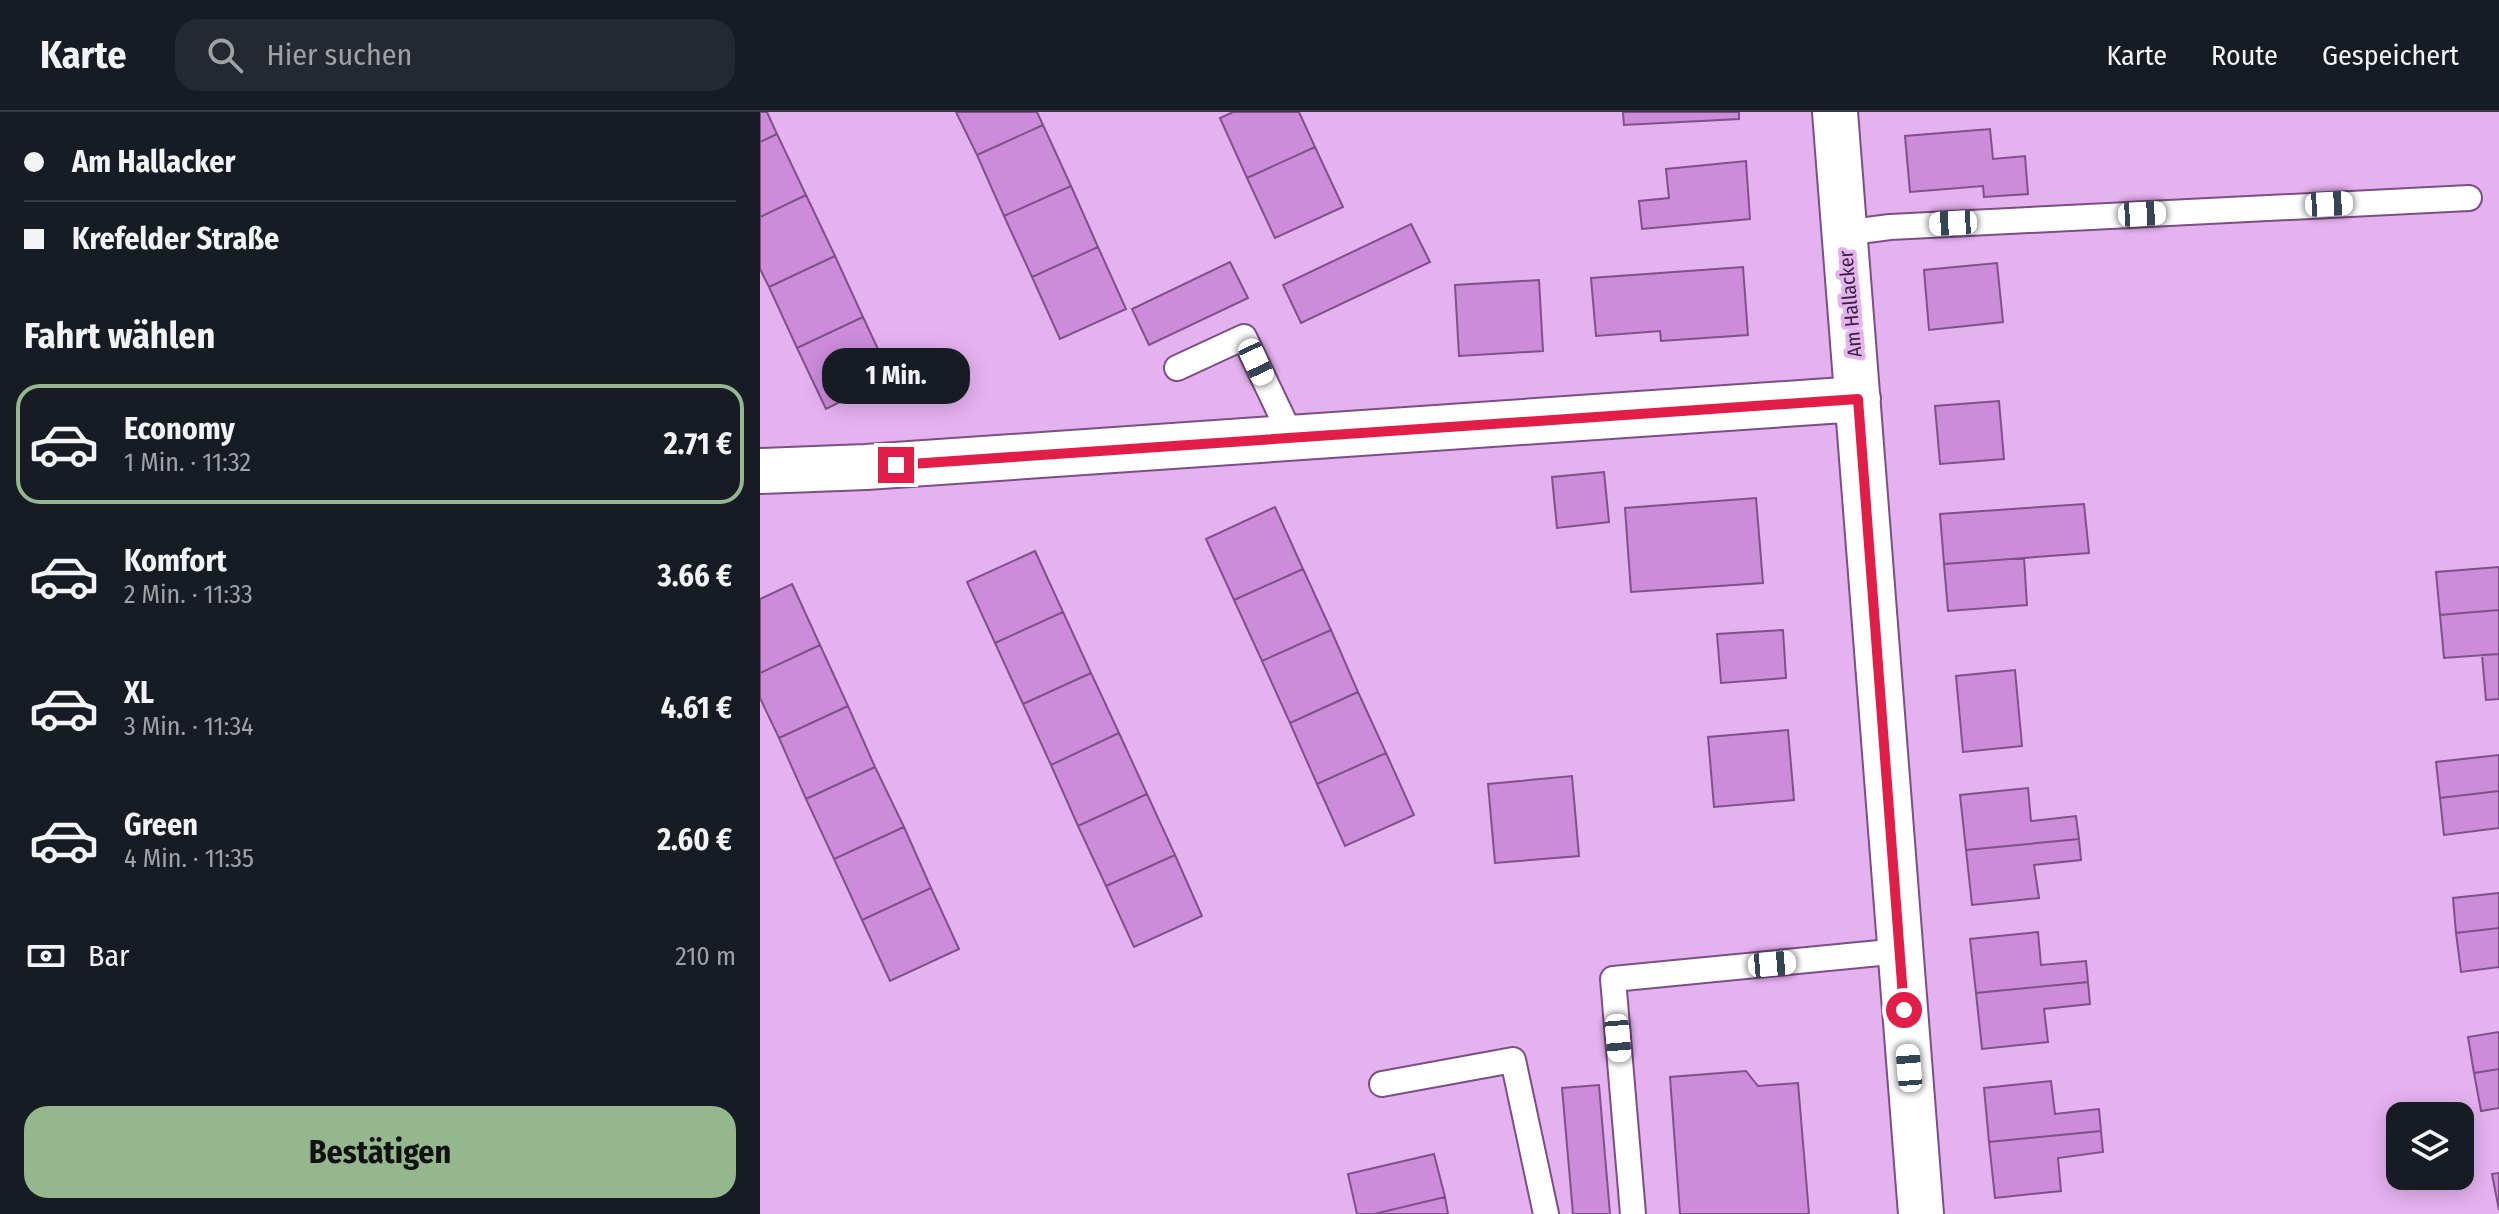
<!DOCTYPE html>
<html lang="de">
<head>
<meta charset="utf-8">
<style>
  :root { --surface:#171b24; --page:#242831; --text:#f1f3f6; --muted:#9ea1a6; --line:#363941; --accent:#94b78e }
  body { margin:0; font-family:"Fira Sans Condensed",sans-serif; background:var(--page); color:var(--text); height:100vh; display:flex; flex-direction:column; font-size:30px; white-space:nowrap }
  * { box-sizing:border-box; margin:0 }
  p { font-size:26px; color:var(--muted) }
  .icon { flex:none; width:44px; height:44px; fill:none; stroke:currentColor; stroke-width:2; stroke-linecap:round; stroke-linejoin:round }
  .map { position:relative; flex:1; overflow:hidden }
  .sheet { display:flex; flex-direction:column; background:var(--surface); width:760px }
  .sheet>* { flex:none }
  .hud { display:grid; align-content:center; height:176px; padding:0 24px; background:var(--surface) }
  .controls { position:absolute; left:1626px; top:990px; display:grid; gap:16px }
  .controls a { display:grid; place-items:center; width:88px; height:88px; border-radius:16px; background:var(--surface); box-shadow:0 4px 20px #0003; font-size:40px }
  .end { position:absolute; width:36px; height:36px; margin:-18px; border:10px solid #e11d48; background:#fff; box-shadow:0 0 0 4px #fff }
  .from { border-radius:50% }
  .bubble { position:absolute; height:56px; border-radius:24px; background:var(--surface); box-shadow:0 4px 20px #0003; font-size:26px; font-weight:700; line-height:56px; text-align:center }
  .car { position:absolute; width:24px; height:48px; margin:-24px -12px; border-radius:10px; box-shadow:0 0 6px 2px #0007; background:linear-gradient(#fff 24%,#345 0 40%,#fff 0 76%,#345 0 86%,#fff 0) }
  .hud b { display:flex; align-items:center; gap:28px; height:76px; font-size:30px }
  .hud b+b { border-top:2px solid var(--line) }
  .hud i { width:20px; height:20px; background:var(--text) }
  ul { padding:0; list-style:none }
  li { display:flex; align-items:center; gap:24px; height:120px; margin:0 16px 12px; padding:0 8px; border:4px solid transparent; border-radius:24px }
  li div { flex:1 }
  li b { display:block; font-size:30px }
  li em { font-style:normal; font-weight:700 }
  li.on { border-color:var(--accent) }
  li>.icon { width:72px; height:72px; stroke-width:1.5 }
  h2 { padding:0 24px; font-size:36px; line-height:96px }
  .pay { display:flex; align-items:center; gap:20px; height:88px; padding:0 24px; font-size:30px }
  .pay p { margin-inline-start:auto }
  .primary-button { display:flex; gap:16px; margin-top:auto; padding:16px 24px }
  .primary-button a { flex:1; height:92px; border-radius:24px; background:var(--accent); color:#111; font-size:32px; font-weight:700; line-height:92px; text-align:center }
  header { display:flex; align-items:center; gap:48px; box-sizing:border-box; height:112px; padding:0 40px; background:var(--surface); border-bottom:2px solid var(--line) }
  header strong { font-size:38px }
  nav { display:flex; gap:44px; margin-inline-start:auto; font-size:28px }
  .search { width:560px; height:72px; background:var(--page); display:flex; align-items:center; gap:20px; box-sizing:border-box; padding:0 28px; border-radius:24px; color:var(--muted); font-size:30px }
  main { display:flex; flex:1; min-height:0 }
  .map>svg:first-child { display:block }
  .building { fill:#cd8cda; stroke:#7f5188; stroke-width:2 }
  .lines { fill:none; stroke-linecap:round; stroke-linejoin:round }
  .lane-casing { stroke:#7c4e85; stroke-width:28 }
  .street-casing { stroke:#7c4e85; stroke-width:48 }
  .lane { stroke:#fff; stroke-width:24 }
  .street { stroke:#fff; stroke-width:44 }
  .route { stroke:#e11d48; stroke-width:10 }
  .labels { text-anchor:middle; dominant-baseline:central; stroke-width:8; stroke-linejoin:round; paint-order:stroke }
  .street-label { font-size:20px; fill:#37233b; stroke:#e5b2f0 }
</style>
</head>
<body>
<header>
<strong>Karte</strong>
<div class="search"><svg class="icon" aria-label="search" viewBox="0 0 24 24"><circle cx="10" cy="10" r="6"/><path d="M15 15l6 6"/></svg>Hier suchen</div>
<nav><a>Karte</a><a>Route</a><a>Gespeichert</a></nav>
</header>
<main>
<section class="sheet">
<div class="hud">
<b><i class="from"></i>Am Hallacker</b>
<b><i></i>Krefelder Straße</b>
</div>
<h2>Fahrt wählen</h2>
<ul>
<li class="on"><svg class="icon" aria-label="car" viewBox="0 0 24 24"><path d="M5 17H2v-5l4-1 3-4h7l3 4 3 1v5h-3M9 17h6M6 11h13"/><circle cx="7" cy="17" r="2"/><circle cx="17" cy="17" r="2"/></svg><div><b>Economy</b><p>1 Min. · 11:32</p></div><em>2.71 €</em></li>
<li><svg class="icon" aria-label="car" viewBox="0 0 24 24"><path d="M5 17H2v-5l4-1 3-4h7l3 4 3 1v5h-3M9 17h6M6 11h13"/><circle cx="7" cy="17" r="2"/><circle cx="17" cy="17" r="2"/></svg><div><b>Komfort</b><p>2 Min. · 11:33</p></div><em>3.66 €</em></li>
<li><svg class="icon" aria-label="car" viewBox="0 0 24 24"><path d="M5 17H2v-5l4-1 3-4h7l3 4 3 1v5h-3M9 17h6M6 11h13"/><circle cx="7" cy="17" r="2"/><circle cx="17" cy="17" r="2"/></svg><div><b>XL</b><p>3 Min. · 11:34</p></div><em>4.61 €</em></li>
<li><svg class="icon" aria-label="car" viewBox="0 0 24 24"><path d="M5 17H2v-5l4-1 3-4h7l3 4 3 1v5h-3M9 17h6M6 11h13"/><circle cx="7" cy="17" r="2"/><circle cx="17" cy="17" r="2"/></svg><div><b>Green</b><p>4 Min. · 11:35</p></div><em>2.60 €</em></li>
</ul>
<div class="pay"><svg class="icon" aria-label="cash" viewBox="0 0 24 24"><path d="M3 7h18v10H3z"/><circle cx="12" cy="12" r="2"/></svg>Bar<p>210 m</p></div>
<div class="primary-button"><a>Bestätigen</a></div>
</section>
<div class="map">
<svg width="1739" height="1102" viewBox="0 0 1739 1102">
  <rect width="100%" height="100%" fill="#e5b2f0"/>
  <path class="building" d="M 0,0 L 7,0 L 17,22 L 0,30 Z
    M 196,0 L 277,0 L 283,13 L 217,43 Z
    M 473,0 L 539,0 L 555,35 L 487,66 L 460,6 Z
    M 863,0 L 979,0 L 979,7 L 864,13 Z
    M 283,13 L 311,74 L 244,104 L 217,43 Z
    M 1230,17 L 1233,47 L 1265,44 L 1268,82 L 1224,85 L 1223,74 L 1150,80 L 1145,24 Z
    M 17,22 L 46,83 L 0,105 L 0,30 Z
    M 555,35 L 583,95 L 515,126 L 487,66 Z
    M 986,49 L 990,107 L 882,117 L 879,89 L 909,86 L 906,57 Z
    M 311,74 L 338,135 L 272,165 L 244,104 Z
    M 46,83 L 75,144 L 9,175 L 0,157 L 0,105 Z
    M 651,112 L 670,150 L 541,211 L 523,173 Z
    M 338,135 L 366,197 L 300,227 L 272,165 Z
    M 75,144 L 103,205 L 37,236 L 9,175 Z
    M 470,150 L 488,186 L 389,233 L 372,197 Z
    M 1237,151 L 1243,210 L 1169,218 L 1164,158 Z
    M 983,155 L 988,223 L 901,229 L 900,219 L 836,224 L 831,166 Z
    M 779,168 L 783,239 L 699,244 L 695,173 Z
    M 103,205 L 131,265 L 66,297 L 37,236 Z
    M 1239,289 L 1244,347 L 1180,352 L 1175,294 Z
    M 844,360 L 849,410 L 797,416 L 792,365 Z
    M 996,386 L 1003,471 L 871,480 L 865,396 Z
    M 1324,392 L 1329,441 L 1184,452 L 1180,402 Z
    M 515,395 L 543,457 L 474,488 L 446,427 Z
    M 275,439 L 303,500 L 235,531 L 207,470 Z
    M 1264,446 L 1267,493 L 1188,499 L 1184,452 Z
    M 1739,455 L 1739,498 L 1680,503 L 1676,460 Z
    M 543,457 L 571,518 L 502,549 L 474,488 Z
    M 32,472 L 60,533 L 0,561 L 0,487 Z
    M 1739,498 L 1739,542 L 1684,546 L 1680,503 Z
    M 303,500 L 331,561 L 263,592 L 235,531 Z
    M 571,518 L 598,580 L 530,611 L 502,549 Z
    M 1023,518 L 1026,566 L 961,571 L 957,522 Z
    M 60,533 L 88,594 L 19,626 L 0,586 L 0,561 Z
    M 1739,542 L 1739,587 L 1726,588 L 1722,543 Z
    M 1255,558 L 1262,634 L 1203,640 L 1196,564 Z
    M 331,561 L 359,621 L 291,653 L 263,592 Z
    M 598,580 L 626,641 L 557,672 L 530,611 Z
    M 88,594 L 115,655 L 46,687 L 19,626 Z
    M 1028,618 L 1034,688 L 954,695 L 948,625 Z
    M 359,621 L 387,682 L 318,714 L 291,653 Z
    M 626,641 L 654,703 L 585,734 L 557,672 Z
    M 1739,643 L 1739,679 L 1680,686 L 1676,650 Z
    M 115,655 L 144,715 L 74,747 L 46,687 Z
    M 812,664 L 819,744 L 735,751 L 728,672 Z
    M 1268,676 L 1271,709 L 1316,704 L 1319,727 L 1206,738 L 1200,683 Z
    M 1739,679 L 1739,716 L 1684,723 L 1680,686 Z
    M 387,682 L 415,743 L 346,774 L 318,714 Z
    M 144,715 L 171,776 L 102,808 L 74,747 Z
    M 1319,727 L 1321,748 L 1274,753 L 1279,786 L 1212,793 L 1206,738 Z
    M 415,743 L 442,804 L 374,835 L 346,774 Z
    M 171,776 L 199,837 L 130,869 L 102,808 Z
    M 1739,781 L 1739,816 L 1696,821 L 1693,786 Z
    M 1739,816 L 1739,855 L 1701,860 L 1696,821 Z
    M 1278,820 L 1281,853 L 1326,849 L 1328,870 L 1216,881 L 1210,827 Z
    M 1328,870 L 1330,892 L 1284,897 L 1288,930 L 1222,937 L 1216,881 Z
    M 1739,920 L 1739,957 L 1714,961 L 1708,925 Z
    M 1739,957 L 1739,996 L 1721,999 L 1714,961 Z
    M 986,959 L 998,974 L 1038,971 L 1049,1102 L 920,1102 L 910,965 Z
    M 1291,969 L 1295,1002 L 1339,997 L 1341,1019 L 1229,1030 L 1224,976 Z
    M 839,973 L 850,1102 L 813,1102 L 802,976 Z
    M 1341,1019 L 1343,1040 L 1298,1046 L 1301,1079 L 1235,1086 L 1229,1030 Z
    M 674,1042 L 685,1085 L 614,1102 L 597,1102 L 588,1062 Z
    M 1739,1061 L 1739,1098 L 1732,1062 Z
    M 685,1085 L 688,1102 L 614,1102 Z"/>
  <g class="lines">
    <g class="lane-casing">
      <path id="lane" d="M 1084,121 L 1130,115 L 1709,86
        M 417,256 L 484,225 L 532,326
        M 622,972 L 753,948 L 786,1102
        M 873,1102 L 853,867 L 1140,839"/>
    </g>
    <g class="street-casing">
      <path id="street" d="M 1075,0 L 1161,1102
        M 0,359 L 106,355 L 1098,287"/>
    </g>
    <use href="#lane" class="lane"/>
    <use href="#street" class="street"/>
  </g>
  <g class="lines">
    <path class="route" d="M 136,353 L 1098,287 L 1144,898"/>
  </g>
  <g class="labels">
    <g class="street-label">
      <text transform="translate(1090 192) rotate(-95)">Am Hallacker</text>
    </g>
  </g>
</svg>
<div class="controls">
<a><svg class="icon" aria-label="layers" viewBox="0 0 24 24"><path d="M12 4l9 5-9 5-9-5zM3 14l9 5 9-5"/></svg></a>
</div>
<i class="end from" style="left:1144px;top:898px"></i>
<i class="end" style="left:136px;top:353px"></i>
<div class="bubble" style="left:62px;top:236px;width:148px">1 Min.</div>
<i class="car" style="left:1569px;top:92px;rotate:87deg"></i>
<i class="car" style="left:1382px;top:102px;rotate:87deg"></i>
<i class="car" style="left:1193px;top:111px;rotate:267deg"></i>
<i class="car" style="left:496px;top:250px;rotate:155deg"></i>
<i class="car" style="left:1012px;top:852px;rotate:85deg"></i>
<i class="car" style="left:858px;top:926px;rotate:175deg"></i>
<i class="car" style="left:1149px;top:956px;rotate:355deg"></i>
</div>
</main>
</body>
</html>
